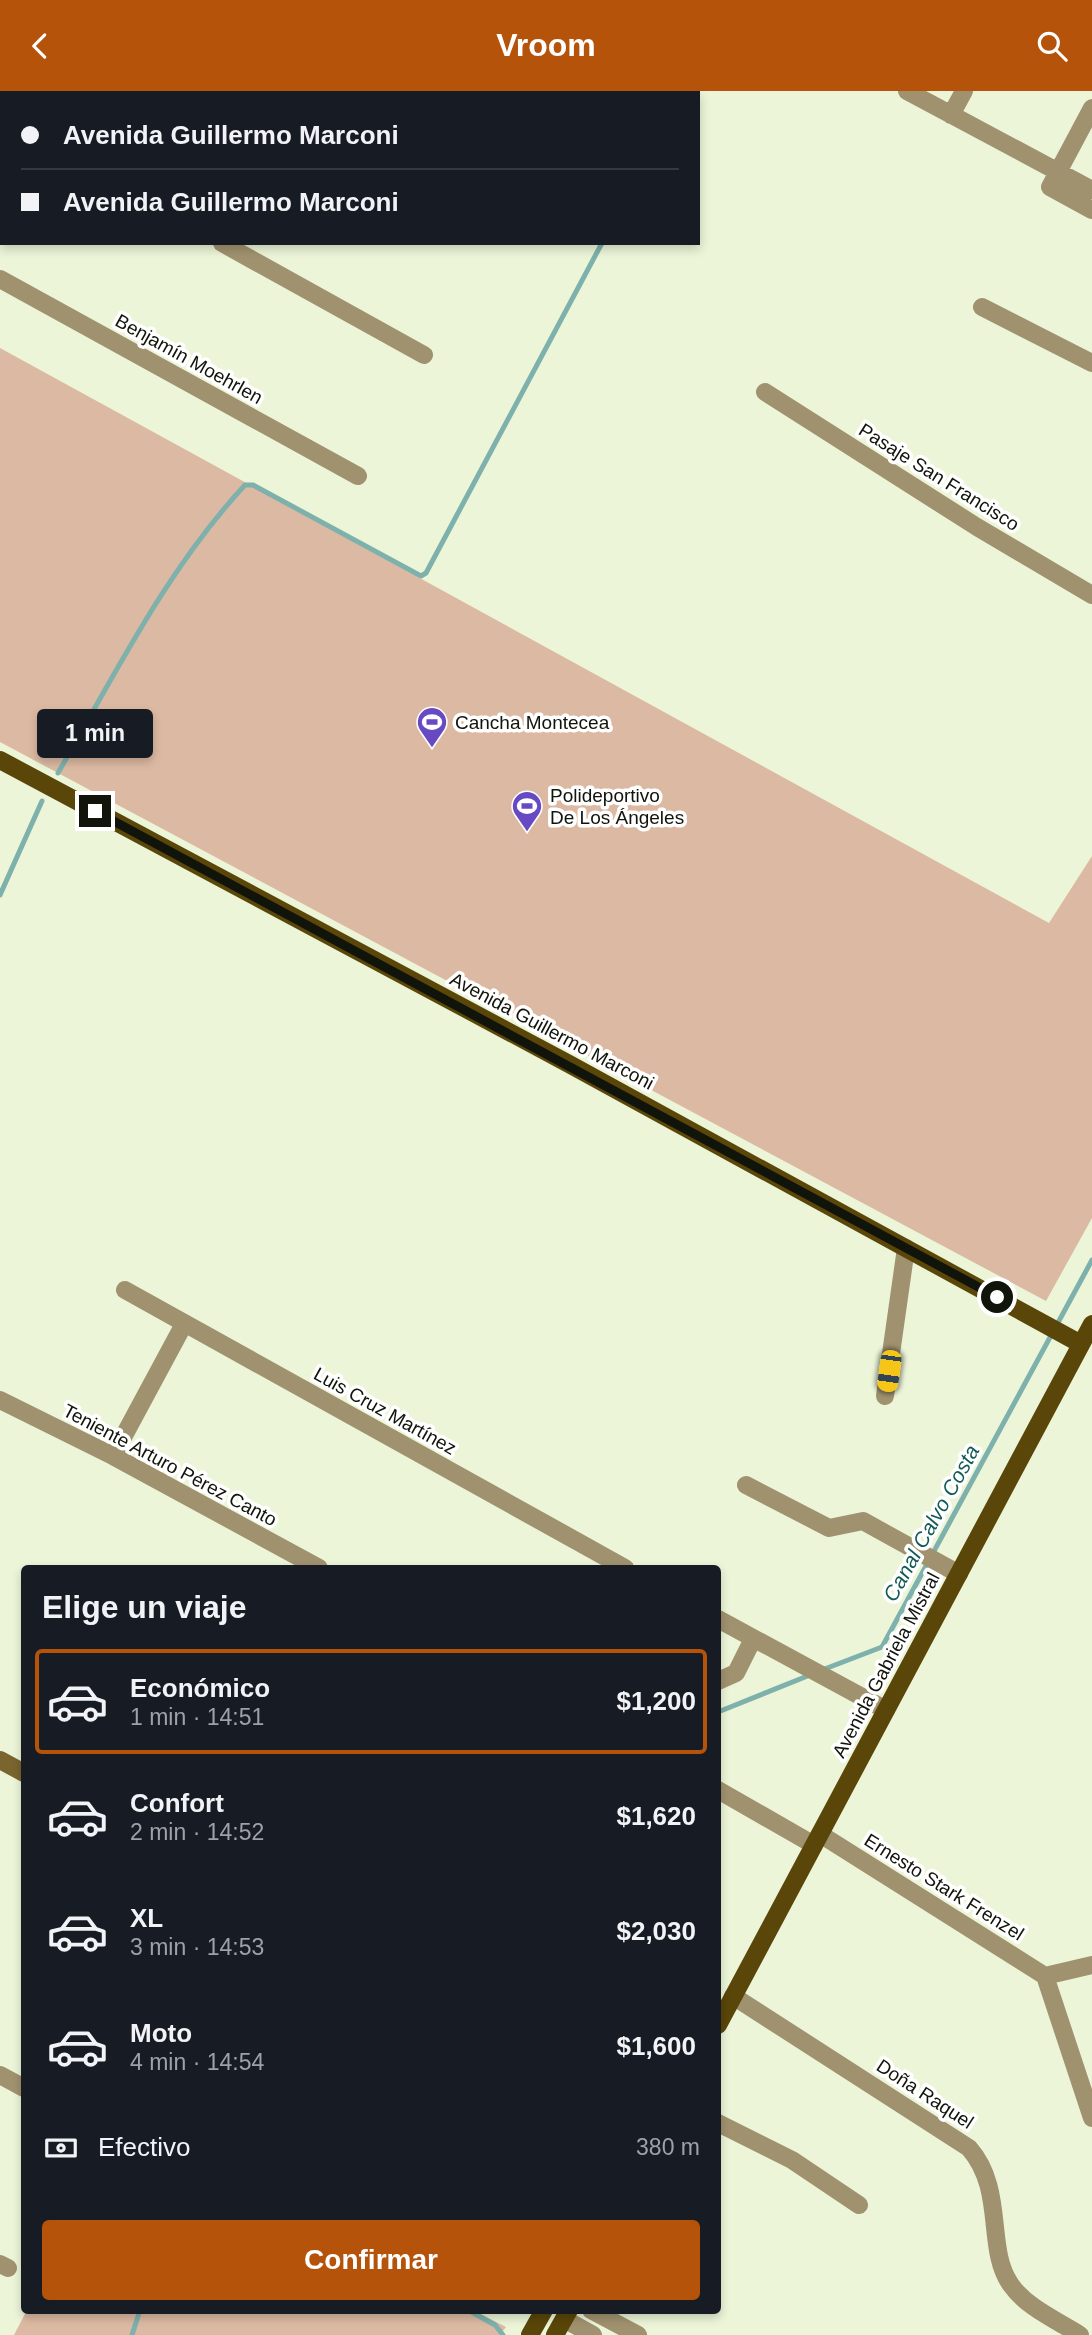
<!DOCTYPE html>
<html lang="es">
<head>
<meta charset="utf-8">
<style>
  :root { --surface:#171b24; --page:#20242c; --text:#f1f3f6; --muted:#9ea1a6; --line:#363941; --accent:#b45309 }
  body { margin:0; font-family:Arial,sans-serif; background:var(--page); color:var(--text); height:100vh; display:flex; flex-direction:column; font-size:26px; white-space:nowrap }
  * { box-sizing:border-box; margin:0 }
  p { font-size:23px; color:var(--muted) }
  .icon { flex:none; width:38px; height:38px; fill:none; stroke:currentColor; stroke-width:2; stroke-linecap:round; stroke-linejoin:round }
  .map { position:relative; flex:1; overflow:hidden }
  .panel { position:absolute; left:21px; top:1474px; width:700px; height:749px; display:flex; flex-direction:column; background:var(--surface); border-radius:7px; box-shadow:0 4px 10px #0003 }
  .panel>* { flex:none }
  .top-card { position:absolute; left:0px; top:0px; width:700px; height:154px; box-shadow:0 4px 10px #0003; display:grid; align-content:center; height:154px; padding:0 21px; background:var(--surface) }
  .end { position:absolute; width:32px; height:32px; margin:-16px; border:9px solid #11140a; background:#fff; box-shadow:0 0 0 4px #fff }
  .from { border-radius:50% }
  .bubble { position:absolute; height:49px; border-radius:7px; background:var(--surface); box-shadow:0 4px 10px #0003; font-size:23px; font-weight:600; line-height:49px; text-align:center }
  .car { position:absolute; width:21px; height:42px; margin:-21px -10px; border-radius:9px; box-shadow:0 0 5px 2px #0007; background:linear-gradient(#f5c518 24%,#345 0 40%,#f5c518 0 76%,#345 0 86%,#f5c518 0) }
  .top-card b { display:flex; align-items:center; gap:24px; height:66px; font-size:26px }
  .top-card b+b { border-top:2px solid var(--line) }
  .top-card i { width:18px; height:18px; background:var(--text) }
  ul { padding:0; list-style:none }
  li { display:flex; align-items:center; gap:21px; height:105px; margin:0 14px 10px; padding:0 7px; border:4px solid transparent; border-radius:7px }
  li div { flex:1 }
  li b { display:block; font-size:26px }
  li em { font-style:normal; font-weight:600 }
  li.selected { border-color:var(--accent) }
  li>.icon { width:63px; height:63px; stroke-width:1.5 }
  h2 { padding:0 21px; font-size:32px; line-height:84px }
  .pay { display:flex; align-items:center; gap:18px; height:77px; padding:0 21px; font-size:26px }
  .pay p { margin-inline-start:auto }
  .button { display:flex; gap:14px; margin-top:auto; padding:14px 21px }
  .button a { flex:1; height:80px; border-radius:7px; background:var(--accent); color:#fff; font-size:28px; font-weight:600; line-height:80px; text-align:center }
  header { display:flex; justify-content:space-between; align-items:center; height:91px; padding:0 21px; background:var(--accent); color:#fff; font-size:32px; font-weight:600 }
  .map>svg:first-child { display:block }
  .green { fill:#dcb9a2 }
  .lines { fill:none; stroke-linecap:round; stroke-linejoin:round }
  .stream { stroke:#7eb1ac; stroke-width:5 }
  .street { stroke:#a0926f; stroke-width:18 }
  .secondary { stroke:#7a652e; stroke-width:18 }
  .primary { stroke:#5a4609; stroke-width:18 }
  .route { stroke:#11140a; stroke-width:9 }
  .labels { text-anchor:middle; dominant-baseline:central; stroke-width:7; stroke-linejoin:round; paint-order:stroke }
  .street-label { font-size:19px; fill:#11140a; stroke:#fff }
  .poi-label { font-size:19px; fill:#11140a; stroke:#fff; text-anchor:start }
  .water-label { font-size:21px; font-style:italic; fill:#125a56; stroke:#fff }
</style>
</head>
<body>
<header><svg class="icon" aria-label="back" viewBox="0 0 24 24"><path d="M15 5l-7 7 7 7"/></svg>Vroom<svg class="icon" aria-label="search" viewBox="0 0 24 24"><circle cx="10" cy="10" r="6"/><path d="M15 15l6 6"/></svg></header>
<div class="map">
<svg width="1092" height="2244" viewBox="0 0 1092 2244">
  <rect width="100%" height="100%" fill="#ecf5d8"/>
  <path class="green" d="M 0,257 L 1049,832 L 1092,765 L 1092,1127 L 1046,1210 L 0,651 Z
    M 27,2219 L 473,2219 L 506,2236 L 500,2244 L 14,2244 Z"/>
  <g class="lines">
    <path class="stream" d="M 58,682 C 115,583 167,478 245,394 L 253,394 L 421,485 L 426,482 L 602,152
      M 0,804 L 42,710
      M 822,1579 L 882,1556 L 1092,1169
      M 718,1621 L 810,1584
      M 468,2219 L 495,2234 L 503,2244
      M 132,2244 L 140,2219"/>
    <path class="street" d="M 298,0 L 301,2
      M 907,0 L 1092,99
      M 74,2 L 75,0
      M 237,2 L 238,0
      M 1092,17 L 1050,96 L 1092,119
      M 951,24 L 964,0
      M 0,131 L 2,128
      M 222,152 L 424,264
      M 0,188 L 358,385
      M 982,216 L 1092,272
      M 765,301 L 977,436 L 1092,504
      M 125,1199 L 625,1477
      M 885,1305 L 906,1157
      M 0,1309 L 113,1365 L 319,1477
      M 113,1365 L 184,1233
      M 746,1394 L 829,1437 L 863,1430 L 959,1483
      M 718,1528 L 886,1619
      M 718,1590 L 736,1582 L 753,1548
      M 718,1699 L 814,1754
      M 820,1743 L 1045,1885 L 1092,1874
      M 1045,1885 L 1092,2027
      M 733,1905 L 969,2057 C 1006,2099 985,2158 1011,2194 C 1026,2216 1058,2230 1080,2244
      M 0,1984 L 24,1997
      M 718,2032 L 792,2069 L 859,2114
      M 0,2173 L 8,2177
      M 591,2219 L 638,2244
      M 564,2228 L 593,2244"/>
    <path class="secondary" d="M 0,1669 L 24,1682"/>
    <path class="primary" d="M 0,669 L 569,973 L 1081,1253
      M 718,1934 L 1092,1233
      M 530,2244 L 544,2219
      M 555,2244 L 569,2219"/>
  </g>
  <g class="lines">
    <path class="route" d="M 95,720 L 997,1206"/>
  </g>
  <defs>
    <g id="stadium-pin" transform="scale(1.575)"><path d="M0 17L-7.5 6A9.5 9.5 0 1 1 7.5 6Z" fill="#674ac3" stroke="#fff"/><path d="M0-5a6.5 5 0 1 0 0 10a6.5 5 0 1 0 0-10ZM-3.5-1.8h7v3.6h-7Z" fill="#fff"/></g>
  </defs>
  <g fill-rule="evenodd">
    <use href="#stadium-pin" x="432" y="631"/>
    <use href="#stadium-pin" x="527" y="715"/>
  </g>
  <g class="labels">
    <g class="street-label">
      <text transform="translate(189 268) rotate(29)">Benjamín Moehrlen</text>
      <text transform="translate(939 386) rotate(32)">Pasaje San Francisco</text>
      <text transform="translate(552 940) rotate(28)">Avenida Guillermo Marconi</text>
      <text transform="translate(385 1320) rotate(29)">Luis Cruz Martínez</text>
      <text transform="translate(170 1374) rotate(28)">Teniente Arturo Pérez Canto</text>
      <text transform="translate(886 1574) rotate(-62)">Avenida Gabriela Mistral</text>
      <text transform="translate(944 1796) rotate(32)">Ernesto Stark Frenzel</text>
      <text transform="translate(925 2003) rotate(33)">Doña Raquel</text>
    </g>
    <g class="poi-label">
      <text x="455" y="631">Cancha Montecea</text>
      <text x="550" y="704">Polideportivo<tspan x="550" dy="22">De Los Ángeles</tspan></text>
    </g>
    <g class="water-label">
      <text transform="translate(931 1432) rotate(-61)">Canal Calvo Costa</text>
    </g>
  </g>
</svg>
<i class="end from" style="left:997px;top:1206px"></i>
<i class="end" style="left:95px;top:720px"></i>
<div class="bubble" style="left:37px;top:618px;width:116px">1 min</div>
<i class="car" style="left:889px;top:1280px;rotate:188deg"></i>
<div class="top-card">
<b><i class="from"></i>Avenida Guillermo Marconi</b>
<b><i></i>Avenida Guillermo Marconi</b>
</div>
<section class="panel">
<h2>Elige un viaje</h2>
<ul>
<li class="selected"><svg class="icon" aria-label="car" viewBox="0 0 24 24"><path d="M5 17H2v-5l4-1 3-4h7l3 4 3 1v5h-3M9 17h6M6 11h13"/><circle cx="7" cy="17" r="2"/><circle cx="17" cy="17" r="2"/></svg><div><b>Económico</b><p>1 min · 14:51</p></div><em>$1,200</em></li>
<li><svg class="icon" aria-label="car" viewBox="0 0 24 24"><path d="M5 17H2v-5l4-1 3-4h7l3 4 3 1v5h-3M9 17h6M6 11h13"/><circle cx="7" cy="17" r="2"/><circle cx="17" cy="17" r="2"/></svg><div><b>Confort</b><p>2 min · 14:52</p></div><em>$1,620</em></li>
<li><svg class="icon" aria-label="car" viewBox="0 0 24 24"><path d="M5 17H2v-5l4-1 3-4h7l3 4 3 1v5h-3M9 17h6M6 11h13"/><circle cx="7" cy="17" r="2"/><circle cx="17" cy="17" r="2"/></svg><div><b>XL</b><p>3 min · 14:53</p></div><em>$2,030</em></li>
<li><svg class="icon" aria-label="car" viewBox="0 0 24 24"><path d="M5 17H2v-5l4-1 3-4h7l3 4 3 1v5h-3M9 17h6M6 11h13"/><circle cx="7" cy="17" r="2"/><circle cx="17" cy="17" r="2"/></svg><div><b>Moto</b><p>4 min · 14:54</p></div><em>$1,600</em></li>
</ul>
<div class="pay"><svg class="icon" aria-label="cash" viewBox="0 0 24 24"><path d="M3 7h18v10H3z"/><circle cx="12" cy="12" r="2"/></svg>Efectivo<p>380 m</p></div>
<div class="button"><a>Confirmar</a></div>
</section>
</div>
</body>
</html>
